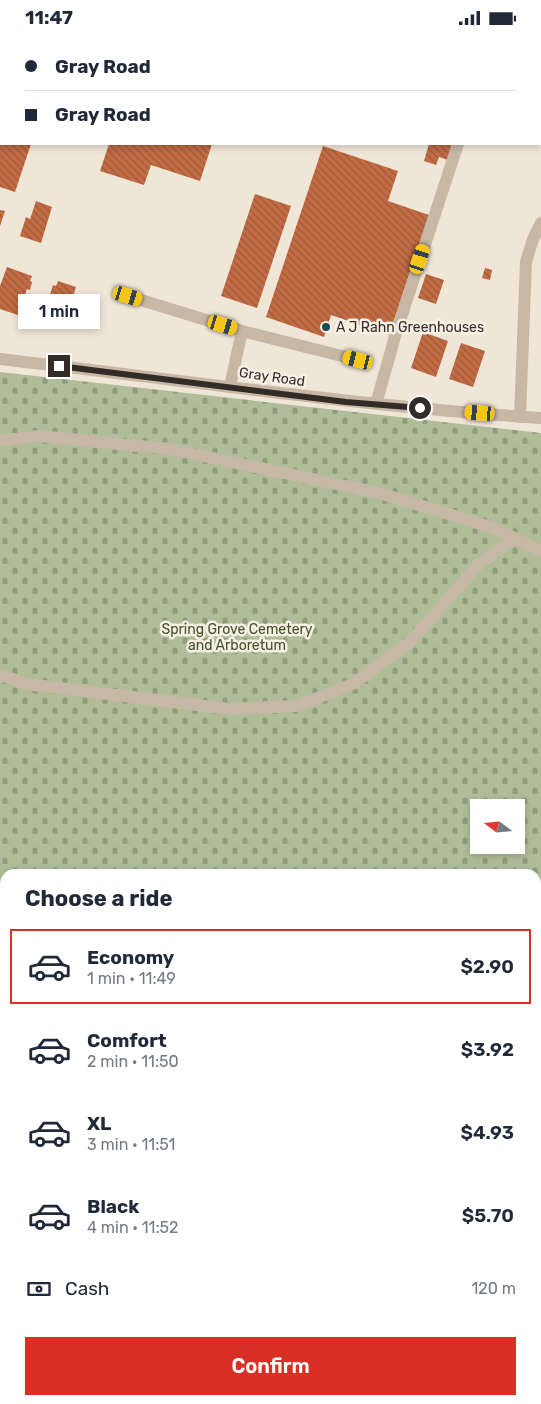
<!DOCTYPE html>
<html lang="en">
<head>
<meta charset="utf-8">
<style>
  :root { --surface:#fff; --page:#f2f2f3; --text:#1f2937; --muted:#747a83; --line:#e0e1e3; --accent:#d93025 }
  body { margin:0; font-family:Rubik,sans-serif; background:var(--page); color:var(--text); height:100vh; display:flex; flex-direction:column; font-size:19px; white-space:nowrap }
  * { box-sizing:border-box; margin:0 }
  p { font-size:16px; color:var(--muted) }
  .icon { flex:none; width:28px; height:28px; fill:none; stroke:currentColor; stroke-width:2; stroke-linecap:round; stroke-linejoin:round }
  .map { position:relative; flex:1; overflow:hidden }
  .sheet { position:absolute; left:0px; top:834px; width:541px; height:536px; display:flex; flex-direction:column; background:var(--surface); border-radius:15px 15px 0 0; box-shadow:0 2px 8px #0003 }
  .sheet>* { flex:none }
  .top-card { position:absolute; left:0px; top:0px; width:541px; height:110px; box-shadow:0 2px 8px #0003; display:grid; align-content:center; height:110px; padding:0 25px; background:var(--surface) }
  .needle { width:32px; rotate:286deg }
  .buttons { position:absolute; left:470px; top:764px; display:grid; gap:10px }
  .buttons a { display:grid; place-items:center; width:55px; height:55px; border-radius:0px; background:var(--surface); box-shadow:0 2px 8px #0003; font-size:25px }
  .end { position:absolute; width:22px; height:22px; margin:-11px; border:6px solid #332b26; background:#fff; box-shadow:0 0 0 2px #fff }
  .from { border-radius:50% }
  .bubble { position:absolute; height:35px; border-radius:0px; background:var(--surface); box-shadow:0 2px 8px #0003; font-size:16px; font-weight:600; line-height:35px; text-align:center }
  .car { position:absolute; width:15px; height:30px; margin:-15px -8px; border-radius:6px; box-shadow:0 0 4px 1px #0007; background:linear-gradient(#f5c518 24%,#345 0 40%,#f5c518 0 76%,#345 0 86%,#f5c518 0) }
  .top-card b { display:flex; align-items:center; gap:18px; height:48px; font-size:19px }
  .top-card b+b { border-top:1px solid var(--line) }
  .top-card i { width:12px; height:12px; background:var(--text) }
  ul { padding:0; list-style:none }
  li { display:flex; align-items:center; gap:15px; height:75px; margin:0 10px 8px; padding:0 15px; border:2px solid transparent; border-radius:0px }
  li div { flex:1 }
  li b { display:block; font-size:19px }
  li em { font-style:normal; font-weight:600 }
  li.on { border-color:var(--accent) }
  li>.icon { width:45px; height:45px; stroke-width:1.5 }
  h2 { padding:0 25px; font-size:22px; line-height:60px }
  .pay { display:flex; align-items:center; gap:12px; height:55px; padding:0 25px; font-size:19px }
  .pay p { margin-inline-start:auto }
  .button { display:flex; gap:10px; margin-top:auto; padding:10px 25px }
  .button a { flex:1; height:58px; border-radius:0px; background:var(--accent); color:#fff; font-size:20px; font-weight:600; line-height:58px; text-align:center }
  .status { display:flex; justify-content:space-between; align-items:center; height:35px; padding:0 25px; background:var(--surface); direction:ltr }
  .status svg { height:14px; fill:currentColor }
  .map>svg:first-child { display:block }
  .cemetery { fill:url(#cemetery-stones); fill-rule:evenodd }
  .building { fill:url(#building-back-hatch) }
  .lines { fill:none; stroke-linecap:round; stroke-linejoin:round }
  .minor { stroke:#c7b7a5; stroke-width:12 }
  .route { stroke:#332b26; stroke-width:6 }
  .poi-dot { fill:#1d4b53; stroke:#f8f0e4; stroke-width:2 }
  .labels { text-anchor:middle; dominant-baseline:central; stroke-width:5; stroke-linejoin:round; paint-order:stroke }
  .poi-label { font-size:14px; fill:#332b26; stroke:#f8f0e4; text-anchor:start }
  .street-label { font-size:14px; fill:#332b26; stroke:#f8f0e4 }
  .park-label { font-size:14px; fill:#40502a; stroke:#f8f0e4 }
</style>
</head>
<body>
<div class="status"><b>11:47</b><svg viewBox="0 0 49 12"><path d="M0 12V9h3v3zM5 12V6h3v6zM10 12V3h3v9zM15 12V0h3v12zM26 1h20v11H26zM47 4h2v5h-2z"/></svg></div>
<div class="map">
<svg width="541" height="1369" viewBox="0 0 541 1369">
  <defs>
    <pattern id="cemetery-stones" width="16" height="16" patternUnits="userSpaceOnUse" patternTransform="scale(1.25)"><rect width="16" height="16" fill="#afbe99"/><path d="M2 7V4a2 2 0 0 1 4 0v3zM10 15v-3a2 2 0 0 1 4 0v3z" fill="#8f9b7d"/></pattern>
    <pattern id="building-back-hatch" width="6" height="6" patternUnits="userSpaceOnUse" patternTransform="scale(1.25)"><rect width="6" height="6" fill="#c26c44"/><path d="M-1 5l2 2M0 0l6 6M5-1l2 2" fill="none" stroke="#9e5939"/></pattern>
  </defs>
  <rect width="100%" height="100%" fill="#f0e6d8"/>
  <path class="cemetery" d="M 0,337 L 541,398 L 541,1369 L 0,1369 ZM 479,772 L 516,772 L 516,810 L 479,810 ZM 5,839 L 536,839 L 536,1365 L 5,1365 Z"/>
  <path class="building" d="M 0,109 L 31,109 L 15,157 L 0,152 Z
    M 109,109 L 212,109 L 200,146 L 151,130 L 144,150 L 100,136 Z
    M 429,109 L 452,109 L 448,125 L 439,122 L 436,130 L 424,126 Z
    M 323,111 L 398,136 L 388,166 L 429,180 L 389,300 L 331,280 L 324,302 L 266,282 Z
    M 255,159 L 291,171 L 257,273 L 221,261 Z
    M 36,166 L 52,172 L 41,208 L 20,201 L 26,182 L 30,184 Z
    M 0,175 L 5,176 L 0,191 Z
    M 7,232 L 32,241 L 30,246 L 32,247 L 30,255 L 27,254 L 18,280 L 0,274 L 0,251 Z
    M 485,233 L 492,235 L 490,245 L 482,243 Z
    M 426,239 L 444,245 L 436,269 L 418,263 Z
    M 58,246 L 76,252 L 65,285 L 48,279 L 51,267 L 48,266 L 53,250 L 56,251 Z
    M 423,297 L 448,306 L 436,342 L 411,333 Z
    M 461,308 L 485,316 L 473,352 L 449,344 Z"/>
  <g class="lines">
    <path class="minor" d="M 489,1 L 490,0
      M 128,261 L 242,296 L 230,351
      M 242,296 L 358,325
      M 0,324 C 180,345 360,371 541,383
      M 376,369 L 396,298 L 458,109
      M 520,382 L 526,227 L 533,204 L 541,188
      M 0,406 L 38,401 L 170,414 L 379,458 L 494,493 L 541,516
      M 0,640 L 27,649 L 229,674 L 297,671 L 355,648 L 411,606 L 478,530 L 514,503
      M 0,850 L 5,850
      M 536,882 L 541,881
      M 0,974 L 5,971
      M 536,1121 L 541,1121
      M 288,1365 L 305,1369
      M 53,1369 L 55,1365"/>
  </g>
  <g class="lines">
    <path class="route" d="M 59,331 L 346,367 L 420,373"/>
  </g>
  <circle class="poi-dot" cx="326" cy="292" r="5"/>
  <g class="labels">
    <g class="poi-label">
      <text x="336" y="292">A J Rahn Greenhouses</text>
    </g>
    <g class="street-label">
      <text transform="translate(272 342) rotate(8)">Gray Road</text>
    </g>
    <g class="park-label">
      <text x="237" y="594">Spring Grove Cemetery<tspan x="237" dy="16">and Arboretum</tspan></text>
    </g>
  </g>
</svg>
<div class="buttons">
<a><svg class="needle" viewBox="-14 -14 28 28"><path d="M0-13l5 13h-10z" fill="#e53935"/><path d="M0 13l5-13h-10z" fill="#747a83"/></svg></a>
</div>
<i class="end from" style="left:420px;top:373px"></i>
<i class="end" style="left:59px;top:331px"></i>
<div class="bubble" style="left:18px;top:259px;width:82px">1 min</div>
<i class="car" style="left:420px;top:224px;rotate:18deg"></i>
<i class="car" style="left:128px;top:261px;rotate:107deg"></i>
<i class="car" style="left:223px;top:290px;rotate:107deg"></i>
<i class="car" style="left:358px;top:325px;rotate:284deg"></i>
<i class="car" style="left:480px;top:378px;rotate:275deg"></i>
<div class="top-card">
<b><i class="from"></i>Gray Road</b>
<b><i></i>Gray Road</b>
</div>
<section class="sheet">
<h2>Choose a ride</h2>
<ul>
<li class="on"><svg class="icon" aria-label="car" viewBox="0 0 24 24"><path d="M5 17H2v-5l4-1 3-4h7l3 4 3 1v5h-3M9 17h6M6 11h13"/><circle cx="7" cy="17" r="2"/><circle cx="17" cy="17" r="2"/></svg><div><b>Economy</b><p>1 min · 11:49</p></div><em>$2.90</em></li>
<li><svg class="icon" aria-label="car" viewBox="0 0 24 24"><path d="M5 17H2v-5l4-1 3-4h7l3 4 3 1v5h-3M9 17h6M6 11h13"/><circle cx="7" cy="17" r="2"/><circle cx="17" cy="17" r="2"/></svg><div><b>Comfort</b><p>2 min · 11:50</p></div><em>$3.92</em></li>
<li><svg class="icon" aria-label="car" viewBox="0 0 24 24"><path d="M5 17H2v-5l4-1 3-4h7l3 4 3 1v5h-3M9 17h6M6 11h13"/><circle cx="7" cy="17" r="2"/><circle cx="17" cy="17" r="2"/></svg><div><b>XL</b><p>3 min · 11:51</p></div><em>$4.93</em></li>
<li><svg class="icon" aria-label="car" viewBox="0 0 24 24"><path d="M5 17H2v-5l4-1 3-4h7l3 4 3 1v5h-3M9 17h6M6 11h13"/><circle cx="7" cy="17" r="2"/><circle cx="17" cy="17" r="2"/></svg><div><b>Black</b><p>4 min · 11:52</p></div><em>$5.70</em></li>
</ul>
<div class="pay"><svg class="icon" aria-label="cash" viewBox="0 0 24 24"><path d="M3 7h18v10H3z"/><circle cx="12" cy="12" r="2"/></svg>Cash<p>120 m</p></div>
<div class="button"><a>Confirm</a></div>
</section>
</div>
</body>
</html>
